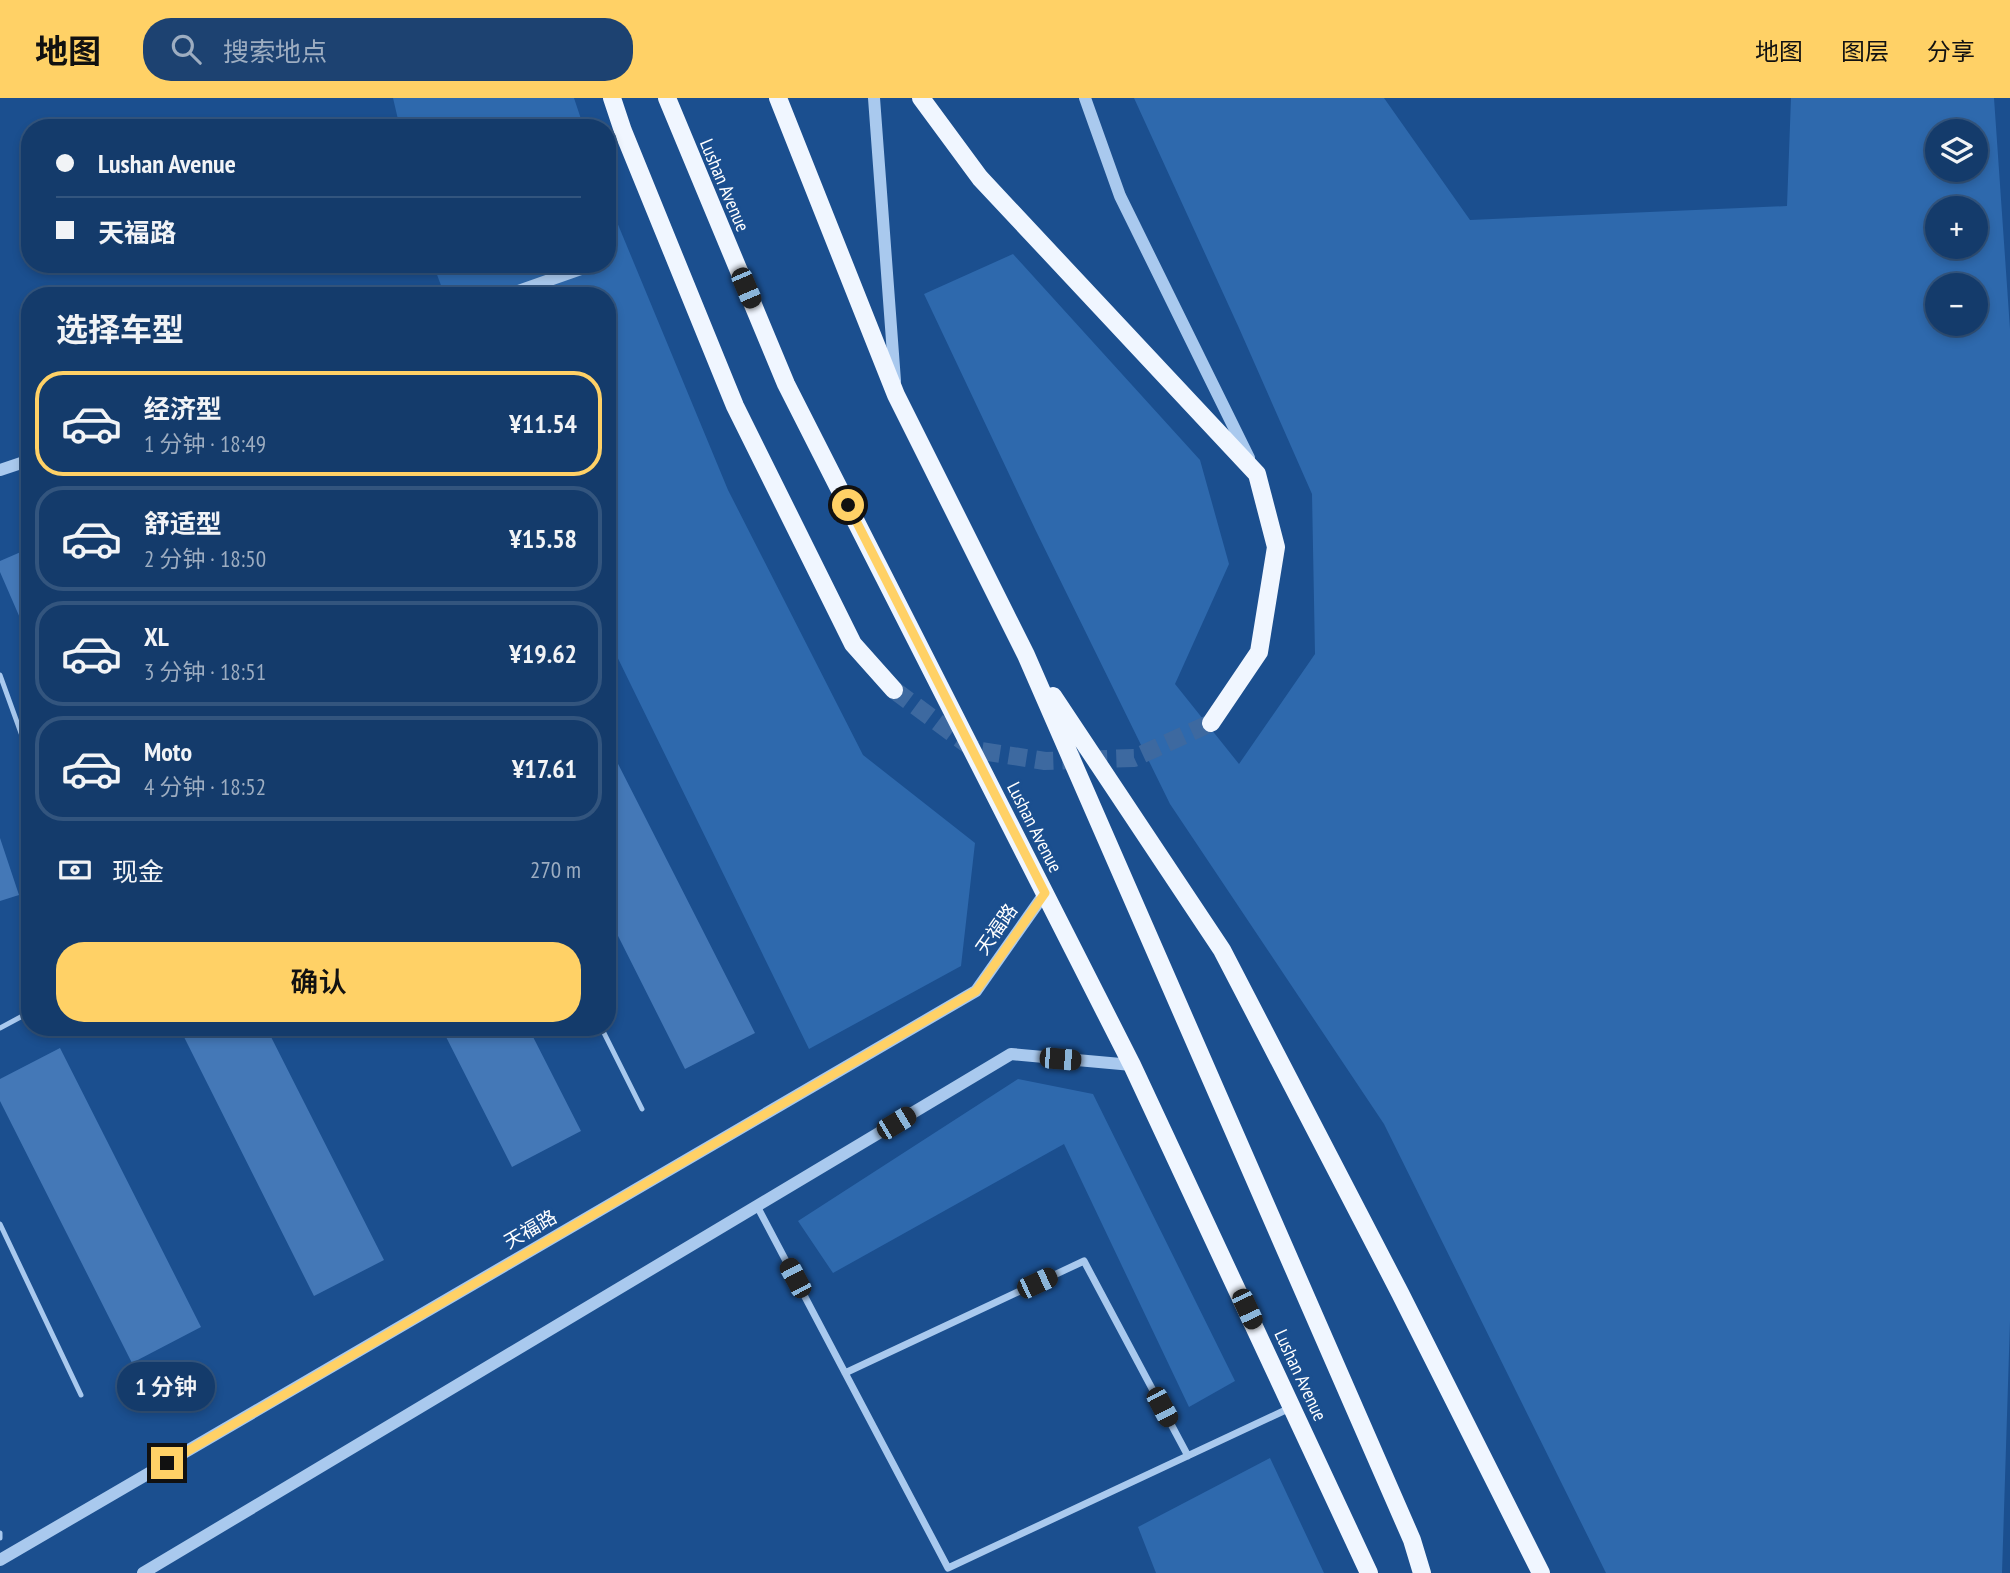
<!DOCTYPE html>
<html lang="zh">
<head>
<meta charset="utf-8">
<style>
  :root { --surface:#143b6b; --page:#1d4271; --text:#f1f3f6; --muted:#9dadc1; --line:#33557e; --accent:#ffd166 }
  body { margin:0; font-family:"PT Sans Narrow","Noto Sans SC",sans-serif; background:var(--page); color:var(--text); height:100vh; display:flex; flex-direction:column; font-size:26px; white-space:nowrap }
  * { box-sizing:border-box; margin:0 }
  p { font-size:23px; color:var(--muted) }
  .icon { flex:none; width:38px; height:38px; fill:none; stroke:currentColor; stroke-width:2; stroke-linecap:round; stroke-linejoin:round }
  .map { position:relative; flex:1; overflow:hidden }
  .drawer { position:absolute; left:21px; top:189px; width:595px; height:749px; display:flex; flex-direction:column; background:var(--surface); border-radius:28px; box-shadow:0 4px 10px #0003,0 0 0 2px var(--line) }
  .drawer>* { flex:none }
  .top-card { position:absolute; left:21px; top:21px; width:595px; height:154px; border-radius:28px; box-shadow:0 4px 10px #0003,0 0 0 2px var(--line); display:grid; align-content:center; height:154px; padding:0 35px; background:var(--surface) }
  .fabs { position:absolute; left:1925px; top:21px; display:grid; gap:14px }
  .fabs a { display:grid; place-items:center; width:63px; height:63px; border-radius:50%; background:var(--surface); box-shadow:0 4px 10px #0003,0 0 0 2px var(--line); font-size:35px }
  .end { position:absolute; width:32px; height:32px; margin:-16px; border:9px solid #ffd166; background:#111; box-shadow:0 0 0 4px #111 }
  .from { border-radius:50% }
  .bubble { position:absolute; height:49px; border-radius:24px; background:var(--surface); box-shadow:0 4px 10px #0003,0 0 0 2px var(--line); font-size:23px; font-weight:600; line-height:49px; text-align:center }
  .car { position:absolute; width:21px; height:42px; margin:-21px -10px; border-radius:9px; box-shadow:0 0 5px 2px #0007; background:linear-gradient(#222 24%,#8ab4d8 0 40%,#222 0 76%,#8ab4d8 0 86%,#222 0) }
  .top-card b { display:flex; align-items:center; gap:24px; height:66px; font-size:26px }
  .top-card b+b { border-top:2px solid var(--line) }
  .top-card i { width:18px; height:18px; background:var(--text) }
  ul { padding:0; list-style:none }
  li { display:flex; align-items:center; gap:21px; height:105px; margin:0 14px 10px; padding:0 21px; border:4px solid var(--line); border-radius:28px }
  li div { flex:1 }
  li b { display:block; font-size:26px }
  li em { font-style:normal; font-weight:600 }
  li.current { border-color:var(--accent) }
  li>.icon { width:63px; height:63px; stroke-width:1.5 }
  h2 { padding:0 35px; font-size:32px; line-height:84px }
  .pay { display:flex; align-items:center; gap:18px; height:77px; padding:0 35px; font-size:26px }
  .pay p { margin-inline-start:auto }
  .action { display:flex; gap:14px; margin-top:auto; padding:14px 35px }
  .action a { flex:1; height:80px; border-radius:28px; background:var(--accent); color:#111; font-size:28px; font-weight:600; line-height:80px; text-align:center }
  header { display:flex; align-items:center; gap:42px; box-sizing:border-box; height:98px; padding:0 35px; background:var(--accent); color:#111 }
  header strong { font-size:33px }
  nav { display:flex; gap:38px; margin-inline-start:auto; font-size:24px }
  .search { width:490px; height:63px; background:var(--page); display:flex; align-items:center; gap:18px; box-sizing:border-box; padding:0 24px; border-radius:28px; color:var(--muted); font-size:26px }
  .map>svg:first-child { display:block }
  .green { fill:#2e69ad; fill-rule:evenodd }
  .building { fill:#4478b7 }
  .lines { fill:none; stroke-linecap:round; stroke-linejoin:round }
  .primary-tunnel { stroke:#3d69a0; stroke-width:18; stroke-dasharray:18 9; stroke-linecap:butt }
  .service { stroke:#a9c9ee; stroke-width:5 }
  .minor { stroke:#a9c9ee; stroke-width:7 }
  .tertiary { stroke:#a9c9ee; stroke-width:12 }
  .primary { stroke:#f0f6ff; stroke-width:18 }
  .route { stroke:#ffd166; stroke-width:9 }
  .labels { text-anchor:middle; dominant-baseline:central; stroke-width:6; stroke-linejoin:round; paint-order:stroke }
  .street-label { font-size:19px; fill:#fff; stroke:#1b4f8f }
</style>
</head>
<body>
<header>
<strong>地图</strong>
<div class="search"><svg class="icon" aria-label="search" viewBox="0 0 24 24"><circle cx="10" cy="10" r="6"/><path d="M15 15l6 6"/></svg>搜索地点</div>
<nav><a>地图</a><a>图层</a><a>分享</a></nav>
</header>
<div class="map">
<svg width="2010" height="1475" viewBox="0 0 2010 1475">
  <rect width="100%" height="100%" fill="#1b4f8f"/>
  <path class="green" d="M 393,0 L 574,0 L 584,30 L 400,30 Z
    M 1134,0 L 1384,0 L 1470,122 L 1787,108 L 1791,0 L 1994,0 L 2010,231 L 2010,1223 L 2002,1475 L 1606,1475 L 1384,1026 L 1170,706 L 1036,433 L 924,196 L 1013,156 L 1200,362 L 1229,466 L 1175,586 L 1239,666 L 1315,556 L 1312,396 L 1239,230 ZM 1937,33 L 1976,33 L 1976,72 L 1937,72 ZM 1937,110 L 1976,110 L 1976,149 L 1937,149 ZM 1937,187 L 1976,187 L 1976,226 L 1937,226 Z
    M 607,100 L 728,392 L 863,657 L 975,745 L 961,868 L 809,951 L 607,538 L 607,198 L 445,198 L 433,166 L 607,166 Z
    M 1018,981 L 1093,996 L 1235,1283 L 1189,1309 L 1064,1046 L 833,1175 L 798,1123 Z
    M 1270,1360 L 1324,1475 L 1156,1475 L 1138,1429 Z"/>
  <path class="building" d="M 30,450 L 30,543 L 0,474 L 0,463 Z
    M 613,656 L 755,935 L 685,971 L 607,816 L 607,659 Z
    M 0,740 L 19,797 L 0,803 Z
    M 179,929 L 266,929 L 384,1162 L 314,1198 Z
    M 441,929 L 528,929 L 581,1033 L 512,1069 Z
    M 60,950 L 201,1229 L 132,1265 L 0,1003 L 0,981 Z"/>
  <g class="lines">
    <path class="primary-tunnel" d="M 894,592 L 975,652 L 1045,663 L 1134,660 L 1211,625"/>
    <path class="service" d="M 0,577 L 30,660
      M 601,929 L 642,1011
      M 0,930 L 30,914
      M 0,1126 L 81,1297
      M 0,1435 L 0,1440"/>
    <path class="minor" d="M 757,1108 L 948,1470 L 1290,1310
      M 845,1275 L 1084,1163 L 1188,1358"/>
    <path class="tertiary" d="M 874,0 L 895,283
      M 1085,0 L 1120,98 L 1249,360
      M 504,198 L 595,166
      M 0,372 L 30,362
      M 0,1462 L 976,893 L 1045,795
      M 143,1475 L 1011,956 L 1132,967"/>
    <path class="primary" d="M 612,0 L 623,33 L 735,308 L 853,546 L 894,592
      M 667,0 L 786,286 L 1132,967 L 1369,1475
      M 778,0 L 896,297 L 1026,557 L 1412,1442 L 1422,1475
      M 921,0 L 980,80 L 1257,376 L 1276,449 L 1259,554 L 1211,625
      M 1053,598 L 1222,852 L 1400,1195 L 1541,1475"/>
  </g>
  <g class="lines">
    <path class="route" d="M 167,1365 L 976,893 L 1045,795 L 848,407"/>
  </g>
  <g class="labels">
    <g class="street-label">
      <text transform="translate(725 87) rotate(67)">Lushan Avenue</text>
      <text transform="translate(1035 729) rotate(63)">Lushan Avenue</text>
      <text transform="translate(996 831) rotate(-55)">天福路</text>
      <text transform="translate(530 1131) rotate(-30)">天福路</text>
      <text transform="translate(1301 1277) rotate(65)">Lushan Avenue</text>
    </g>
  </g>
</svg>
<div class="fabs">
<a><svg class="icon" aria-label="layers" viewBox="0 0 24 24"><path d="M12 4l9 5-9 5-9-5zM3 14l9 5 9-5"/></svg></a>
<a>+</a>
<a>−</a>
</div>
<i class="end from" style="left:848px;top:407px"></i>
<i class="end" style="left:167px;top:1365px"></i>
<div class="bubble" style="left:117px;top:1264px;width:98px">1 分钟</div>
<i class="car" style="left:746px;top:190px;rotate:157deg"></i>
<i class="car" style="left:1060px;top:961px;rotate:95deg"></i>
<i class="car" style="left:896px;top:1025px;rotate:59deg"></i>
<i class="car" style="left:795px;top:1180px;rotate:332deg"></i>
<i class="car" style="left:1037px;top:1185px;rotate:65deg"></i>
<i class="car" style="left:1247px;top:1211px;rotate:155deg"></i>
<i class="car" style="left:1162px;top:1309px;rotate:152deg"></i>
<div class="top-card">
<b><i class="from"></i>Lushan Avenue</b>
<b><i></i>天福路</b>
</div>
<section class="drawer">
<h2>选择车型</h2>
<ul>
<li class="current"><svg class="icon" aria-label="car" viewBox="0 0 24 24"><path d="M5 17H2v-5l4-1 3-4h7l3 4 3 1v5h-3M9 17h6M6 11h13"/><circle cx="7" cy="17" r="2"/><circle cx="17" cy="17" r="2"/></svg><div><b>经济型</b><p>1 分钟 · 18:49</p></div><em>¥11.54</em></li>
<li><svg class="icon" aria-label="car" viewBox="0 0 24 24"><path d="M5 17H2v-5l4-1 3-4h7l3 4 3 1v5h-3M9 17h6M6 11h13"/><circle cx="7" cy="17" r="2"/><circle cx="17" cy="17" r="2"/></svg><div><b>舒适型</b><p>2 分钟 · 18:50</p></div><em>¥15.58</em></li>
<li><svg class="icon" aria-label="car" viewBox="0 0 24 24"><path d="M5 17H2v-5l4-1 3-4h7l3 4 3 1v5h-3M9 17h6M6 11h13"/><circle cx="7" cy="17" r="2"/><circle cx="17" cy="17" r="2"/></svg><div><b>XL</b><p>3 分钟 · 18:51</p></div><em>¥19.62</em></li>
<li><svg class="icon" aria-label="car" viewBox="0 0 24 24"><path d="M5 17H2v-5l4-1 3-4h7l3 4 3 1v5h-3M9 17h6M6 11h13"/><circle cx="7" cy="17" r="2"/><circle cx="17" cy="17" r="2"/></svg><div><b>Moto</b><p>4 分钟 · 18:52</p></div><em>¥17.61</em></li>
</ul>
<div class="pay"><svg class="icon" aria-label="cash" viewBox="0 0 24 24"><path d="M3 7h18v10H3z"/><circle cx="12" cy="12" r="2"/></svg>现金<p>270 m</p></div>
<div class="action"><a>确认</a></div>
</section>
</div>
</body>
</html>
